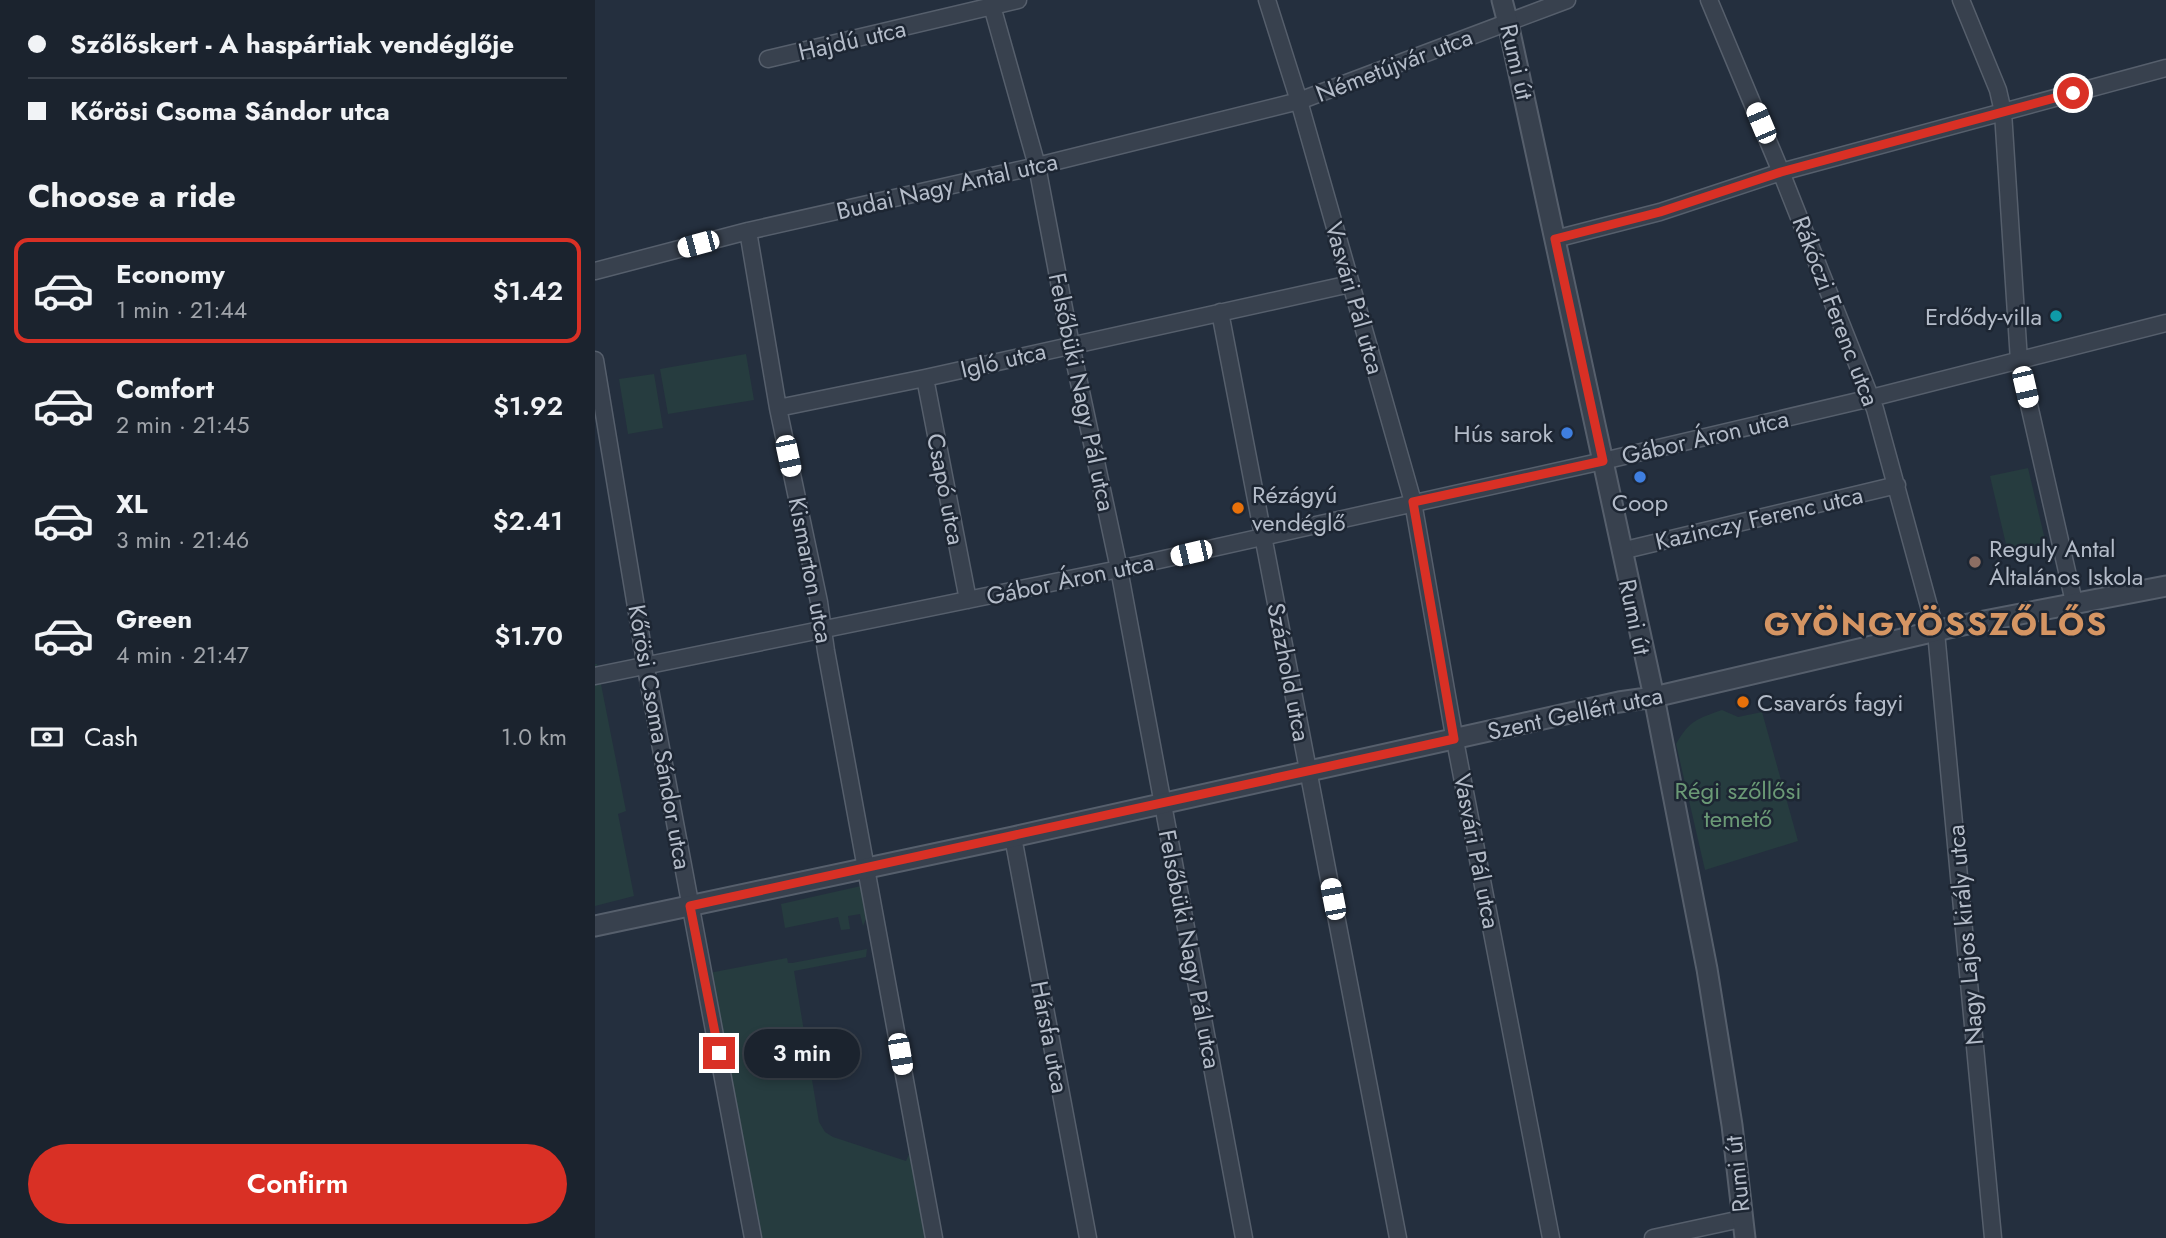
<!DOCTYPE html>
<html lang="en">
<head>
<meta charset="utf-8">
<style>
  :root { --surface:#1b232e; --page:#282f3a; --text:#f1f3f6; --muted:#a0a4aa; --line:#39404a; --accent:#d93025 }
  body { margin:0; font-family:Jost,sans-serif; background:var(--page); color:var(--text); height:100vh; display:flex; flex-direction:column; font-size:26px; white-space:nowrap }
  * { box-sizing:border-box; margin:0 }
  p { font-size:23px; color:var(--muted) }
  .icon { flex:none; width:38px; height:38px; fill:none; stroke:currentColor; stroke-width:2; stroke-linecap:round; stroke-linejoin:round }
  .map { position:relative; flex:1; overflow:hidden }
  .panel { display:flex; flex-direction:column; background:var(--surface); width:595px }
  .panel>* { flex:none }
  .banner { display:grid; align-content:center; height:154px; padding:0 28px; background:var(--surface) }
  .end { position:absolute; width:32px; height:32px; margin:-16px; border:9px solid #d93025; background:#fff; box-shadow:0 0 0 4px #fff }
  .from { border-radius:50% }
  .bubble { position:absolute; height:49px; border-radius:24px; background:var(--surface); box-shadow:0 4px 10px #0003,0 0 0 2px var(--line); font-size:23px; font-weight:600; line-height:49px; text-align:center }
  .car { position:absolute; width:21px; height:42px; margin:-21px -10px; border-radius:9px; box-shadow:0 0 5px 2px #0007; background:linear-gradient(#fff 24%,#345 0 40%,#fff 0 76%,#345 0 86%,#fff 0) }
  .banner b { display:flex; align-items:center; gap:24px; height:66px; font-size:26px }
  .banner b+b { border-top:2px solid var(--line) }
  .banner i { width:18px; height:18px; background:var(--text) }
  ul { padding:0; list-style:none }
  li { display:flex; align-items:center; gap:21px; height:105px; margin:0 14px 10px; padding:0 14px; border:4px solid transparent; border-radius:14px }
  li div { flex:1 }
  li b { display:block; font-size:26px }
  li em { font-style:normal; font-weight:600 }
  li.selected { border-color:var(--accent) }
  li>.icon { width:63px; height:63px; stroke-width:1.5 }
  h2 { padding:0 28px; font-size:32px; line-height:84px }
  .pay { display:flex; align-items:center; gap:18px; height:77px; padding:0 28px; font-size:26px }
  .pay p { margin-inline-start:auto }
  .cta { display:flex; gap:14px; margin-top:auto; padding:14px 28px }
  .cta a { flex:1; height:80px; border-radius:42px; background:var(--accent); color:#fff; font-size:28px; font-weight:600; line-height:80px; text-align:center }
  main { display:flex; flex:1; min-height:0 }
  .map>svg:first-child { display:block }
  .green { fill:#263c3f }
  .lines { fill:none; stroke-linecap:round; stroke-linejoin:round }
  .minor-casing { stroke:#565f6c; stroke-width:19 }
  .tertiary-casing { stroke:#565f6c; stroke-width:23 }
  .minor { stroke:#38414e; stroke-width:16 }
  .tertiary { stroke:#38414e; stroke-width:19 }
  .route { stroke:#d93025; stroke-width:9 }
  .culture-dot { fill:#0f9aa8; stroke:#1d2633; stroke-width:2.5 }
  .shop-dot { fill:#3f7fe0; stroke:#1d2633; stroke-width:2.5 }
  .food-dot { fill:#e8710a; stroke:#1d2633; stroke-width:2.5 }
  .education-dot { fill:#8d6e63; stroke:#1d2633; stroke-width:2.5 }
  .labels { text-anchor:middle; dominant-baseline:central; stroke-width:5; stroke-linejoin:round; paint-order:stroke }
  .street-label { font-size:24px; fill:#b4bcc9; stroke:#1d2633 }
  .poi-label { font-size:24px; fill:#b4bcc9; stroke:#1d2633; text-anchor:start }
  .park-label { font-size:24px; fill:#6b9a76; stroke:#1d2633 }
  .district-label { font-size:32px; font-weight:bold; letter-spacing:2px; fill:#d59563; stroke:#1d2633 }
</style>
</head>
<body>
<main>
<section class="panel">
<div class="banner">
<b><i class="from"></i>Szőlőskert - A haspártiak vendéglője</b>
<b><i></i>Kőrösi Csoma Sándor utca</b>
</div>
<h2>Choose a ride</h2>
<ul>
<li class="selected"><svg class="icon" aria-label="car" viewBox="0 0 24 24"><path d="M5 17H2v-5l4-1 3-4h7l3 4 3 1v5h-3M9 17h6M6 11h13"/><circle cx="7" cy="17" r="2"/><circle cx="17" cy="17" r="2"/></svg><div><b>Economy</b><p>1 min · 21:44</p></div><em>$1.42</em></li>
<li><svg class="icon" aria-label="car" viewBox="0 0 24 24"><path d="M5 17H2v-5l4-1 3-4h7l3 4 3 1v5h-3M9 17h6M6 11h13"/><circle cx="7" cy="17" r="2"/><circle cx="17" cy="17" r="2"/></svg><div><b>Comfort</b><p>2 min · 21:45</p></div><em>$1.92</em></li>
<li><svg class="icon" aria-label="car" viewBox="0 0 24 24"><path d="M5 17H2v-5l4-1 3-4h7l3 4 3 1v5h-3M9 17h6M6 11h13"/><circle cx="7" cy="17" r="2"/><circle cx="17" cy="17" r="2"/></svg><div><b>XL</b><p>3 min · 21:46</p></div><em>$2.41</em></li>
<li><svg class="icon" aria-label="car" viewBox="0 0 24 24"><path d="M5 17H2v-5l4-1 3-4h7l3 4 3 1v5h-3M9 17h6M6 11h13"/><circle cx="7" cy="17" r="2"/><circle cx="17" cy="17" r="2"/></svg><div><b>Green</b><p>4 min · 21:47</p></div><em>$1.70</em></li>
</ul>
<div class="pay"><svg class="icon" aria-label="cash" viewBox="0 0 24 24"><path d="M3 7h18v10H3z"/><circle cx="12" cy="12" r="2"/></svg>Cash<p>1.0 km</p></div>
<div class="cta"><a>Confirm</a></div>
</section>
<div class="map">
<svg width="1571" height="1238" viewBox="0 0 1571 1238">
  <rect width="100%" height="100%" fill="#242f3e"/>
  <path class="green" d="M 151,354 L 159,400 L 73,414 L 65,369 Z
    M 59,374 L 68,428 L 33,434 L 24,379 Z
    M 1433,468 L 1451,544 L 1413,553 L 1395,476 Z
    M 0,664 L 2,664 L 31,811 L 23,814 L 39,896 L 0,906 Z
    M 1127,710 L 1143,717 L 1167,712 L 1203,841 L 1110,870 L 1081,744 C 1095,720 1102,719 1127,710 Z
    M 266,886 L 272,917 L 268,926 L 265,914 L 253,916 L 255,929 L 246,930 L 243,917 L 190,928 L 186,904 Z
    M 272,949 L 271,957 L 199,971 L 224,1122 L 230,1132 L 238,1137 L 311,1161 L 315,1152 L 331,1238 L 161,1238 L 114,973 L 192,958 L 193,963 L 197,963 Z"/>
  <g class="lines">
    <g class="minor-casing">
      <path id="minor" d="M 672,0 L 704,101 L 818,502 L 858,730 L 956,1238
        M 1114,0 L 1186,172 L 1280,409 L 1341,632 L 1398,1238
        M 1366,0 L 1403,90 L 1408,112 L 1424,361 L 1479,602
        M 397,6 L 442,166 L 476,345 L 524,569 L 649,1238
        M 173,59 L 423,0
        M 153,231 L 183,408 L 224,602 L 231,651 L 339,1238
        M 960,239 L 1065,212 L 1186,172 L 1571,68
        M 0,271 L 153,231 L 442,166 L 704,101 L 972,0
        M 625,312 L 803,1238
        M 0,360 L 53,679 L 158,1238
        M 330,378 L 373,600
        M 183,408 L 330,378 L 755,284
        M 1026,551 L 1302,485
        M 0,676 L 524,569 L 1008,461 L 1276,398 L 1571,323
        M 418,837 L 493,1238
        M 1058,1238 L 1146,1219"/>
    </g>
    <g class="tertiary-casing">
      <path id="tertiary" d="M 907,0 L 913,23 L 1059,697 L 1112,969 L 1137,1125 L 1150,1238
        M 0,926 L 418,837 L 1024,702 L 1059,697 L 1358,627 L 1571,586"/>
    </g>
    <use href="#minor" class="minor"/>
    <use href="#tertiary" class="tertiary"/>
  </g>
  <g class="lines">
    <path class="route" d="M 124,1053 L 95,906 L 859,739 L 818,502 L 1008,461 L 960,239 L 1065,212 L 1186,172 L 1478,93"/>
  </g>
  <circle class="culture-dot" cx="1461" cy="316" r="7"/>
  <g class="shop-dot">
    <circle cx="972" cy="433" r="7"/>
    <circle cx="1045" cy="477" r="7"/>
  </g>
  <g class="food-dot">
    <circle cx="643" cy="508" r="7"/>
    <circle cx="1148" cy="702" r="7"/>
  </g>
  <circle class="education-dot" cx="1380" cy="562" r="7"/>
  <g class="labels">
    <g class="street-label">
      <text transform="translate(257 40) rotate(-13)">Hajdú utca</text>
      <text transform="translate(922 62) rotate(77)">Rumi út</text>
      <text transform="translate(799 65) rotate(-21)">Németújvár utca</text>
      <text transform="translate(352 186) rotate(-13)">Budai Nagy Antal utca</text>
      <text transform="translate(760 298) rotate(74)">Vasvári Pál utca</text>
      <text transform="translate(1241 311) rotate(69)">Rákóczi Ferenc utca</text>
      <text transform="translate(408 360) rotate(-13)">Igló utca</text>
      <text transform="translate(487 392) rotate(78)">Felsőbüki Nagy Pál utca</text>
      <text transform="translate(1110 437) rotate(-13)">Gábor Áron utca</text>
      <text transform="translate(351 489) rotate(79)">Csapó utca</text>
      <text transform="translate(1164 518) rotate(-13)">Kazinczy Ferenc utca</text>
      <text transform="translate(216 570) rotate(79)">Kismarton utca</text>
      <text transform="translate(475 579) rotate(-12)">Gábor Áron utca</text>
      <text transform="translate(1040 617) rotate(78)">Rumi út</text>
      <text transform="translate(694 672) rotate(79)">Százhold utca</text>
      <text transform="translate(980 713) rotate(-12)">Szent Gellért utca</text>
      <text transform="translate(65 737) rotate(80)">Kőrösi Csoma Sándor utca</text>
      <text transform="translate(882 851) rotate(79)">Vasvári Pál utca</text>
      <text transform="translate(1370 935) rotate(-95)">Nagy Lajos király utca</text>
      <text transform="translate(595 949) rotate(79)">Felsőbüki Nagy Pál utca</text>
      <text transform="translate(455 1037) rotate(79)">Hársfa utca</text>
      <text transform="translate(1142 1174) rotate(-96)">Rumi út</text>
    </g>
    <g class="poi-label">
      <text x="1447" y="316" text-anchor="end">Erdődy-villa</text>
      <text x="958" y="433" text-anchor="end">Hús sarok</text>
      <text x="657" y="494">Rézágyú<tspan x="657" dy="28">vendéglő</tspan></text>
      <text x="1045" y="502" text-anchor="middle">Coop</text>
      <text x="1394" y="548">Reguly Antal<tspan x="1394" dy="28">Általános Iskola</tspan></text>
      <text x="1162" y="702">Csavarós fagyi</text>
    </g>
    <g class="park-label">
      <text x="1143" y="790">Régi szőllősi<tspan x="1143" dy="28">temető</tspan></text>
    </g>
    <g class="district-label">
      <text x="1341" y="624">GYÖNGYÖSSZŐLŐS</text>
    </g>
  </g>
</svg>
<i class="end from" style="left:1478px;top:93px"></i>
<i class="end" style="left:124px;top:1053px"></i>
<div class="bubble" style="left:149px;top:1029px;width:116px">3 min</div>
<i class="car" style="left:1166px;top:123px;rotate:337deg"></i>
<i class="car" style="left:103px;top:244px;rotate:255deg"></i>
<i class="car" style="left:1430px;top:387px;rotate:167deg"></i>
<i class="car" style="left:193px;top:456px;rotate:168deg"></i>
<i class="car" style="left:596px;top:553px;rotate:257deg"></i>
<i class="car" style="left:738px;top:899px;rotate:349deg"></i>
<i class="car" style="left:305px;top:1054px;rotate:170deg"></i>
</div>
</main>
</body>
</html>
